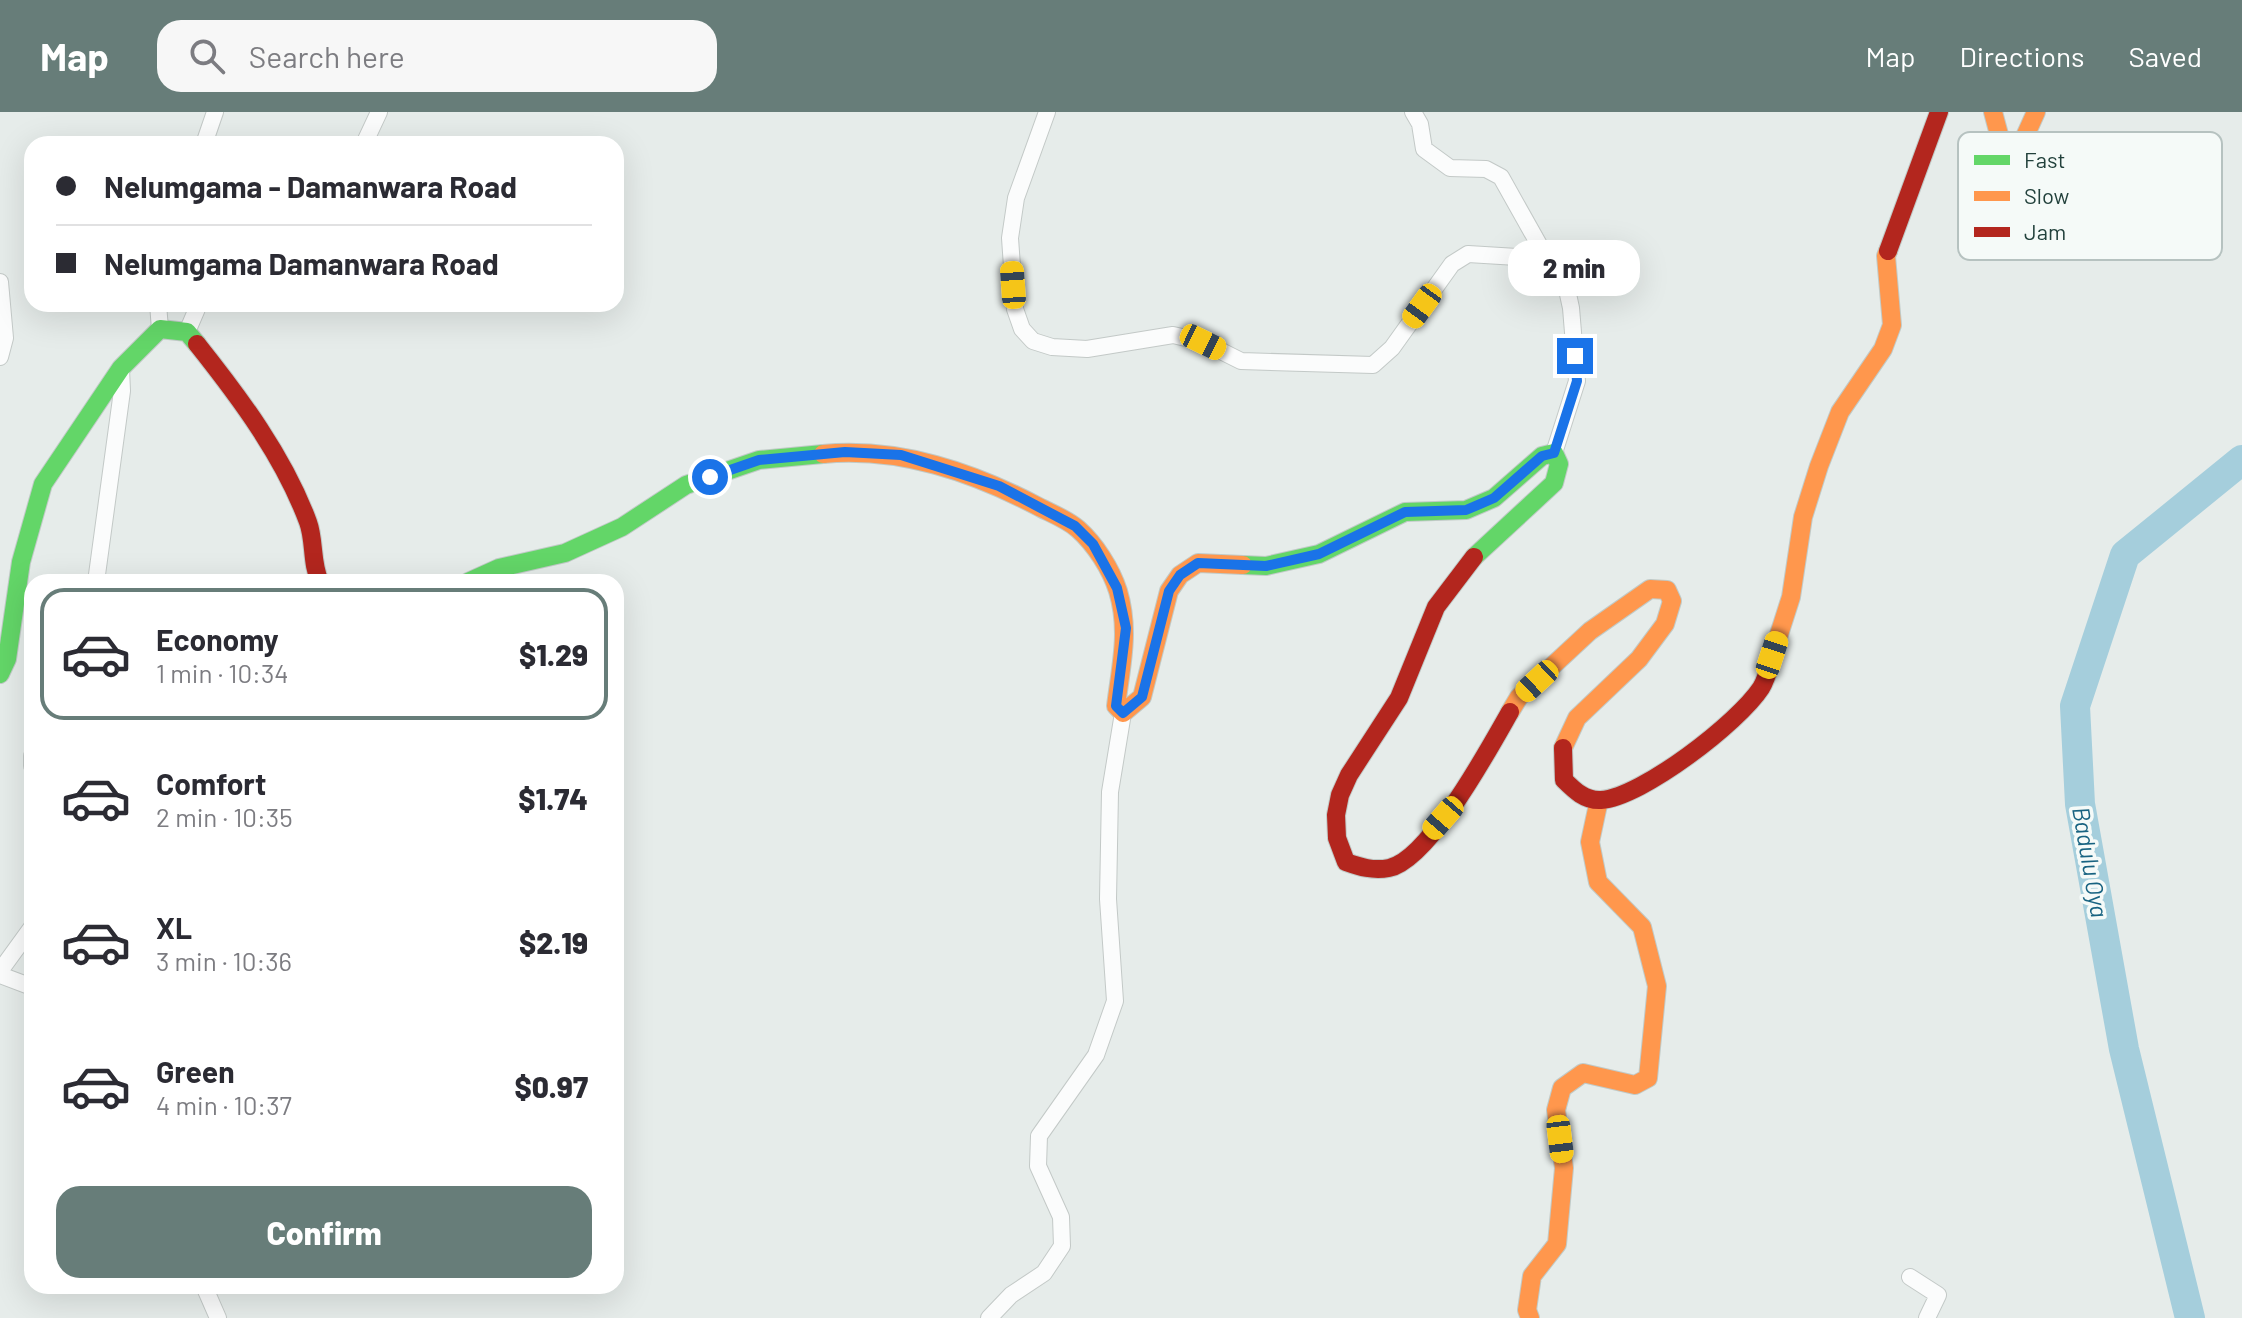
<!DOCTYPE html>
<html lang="en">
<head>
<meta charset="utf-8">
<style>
  :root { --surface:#fff; --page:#f7f7f7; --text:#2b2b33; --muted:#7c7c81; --line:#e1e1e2; --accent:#677d79 }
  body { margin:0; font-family:Barlow,sans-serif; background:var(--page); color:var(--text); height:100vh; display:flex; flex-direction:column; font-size:30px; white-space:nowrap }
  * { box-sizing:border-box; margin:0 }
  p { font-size:26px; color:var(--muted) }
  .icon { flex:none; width:44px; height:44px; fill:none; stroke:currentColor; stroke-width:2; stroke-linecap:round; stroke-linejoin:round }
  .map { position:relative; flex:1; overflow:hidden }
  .sheet { position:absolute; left:24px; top:462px; width:600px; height:720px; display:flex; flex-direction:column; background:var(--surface); border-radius:24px; box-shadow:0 8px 32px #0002 }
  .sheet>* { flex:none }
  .top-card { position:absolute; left:24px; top:24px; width:600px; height:176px; border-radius:24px; box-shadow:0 8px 32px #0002; display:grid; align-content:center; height:176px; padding:0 32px; background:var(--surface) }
  .end { position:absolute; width:36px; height:36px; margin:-18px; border:10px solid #1a73e8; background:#fff; box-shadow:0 0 0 4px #fff }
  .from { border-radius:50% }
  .bubble { position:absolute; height:56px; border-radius:24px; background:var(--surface); box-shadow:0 8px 32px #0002; font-size:26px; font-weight:800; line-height:56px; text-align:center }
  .car { position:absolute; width:24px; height:48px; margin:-24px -12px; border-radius:10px; box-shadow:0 0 6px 2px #0007; background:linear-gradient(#f5c518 24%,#345 0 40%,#f5c518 0 76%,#345 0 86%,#f5c518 0) }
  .top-card b { display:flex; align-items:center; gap:28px; height:76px; font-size:30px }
  .top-card b+b { border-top:2px solid var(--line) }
  .top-card i { width:20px; height:20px; background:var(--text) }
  ul { padding:14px 0 0; list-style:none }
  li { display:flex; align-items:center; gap:24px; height:132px; margin:0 16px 12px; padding:0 16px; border:4px solid transparent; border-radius:24px }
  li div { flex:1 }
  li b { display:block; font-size:30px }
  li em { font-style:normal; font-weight:800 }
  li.selected { border-color:var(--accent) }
  li>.icon { width:72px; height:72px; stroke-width:1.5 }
  .cta { display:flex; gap:16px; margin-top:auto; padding:16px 32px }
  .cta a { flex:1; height:92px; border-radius:24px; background:var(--accent); color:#fff; font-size:32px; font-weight:800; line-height:92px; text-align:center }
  header { display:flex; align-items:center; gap:48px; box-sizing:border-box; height:112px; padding:0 40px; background:var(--accent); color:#fff }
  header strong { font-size:38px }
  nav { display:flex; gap:44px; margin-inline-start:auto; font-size:28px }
  .search { width:560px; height:72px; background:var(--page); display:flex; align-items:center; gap:20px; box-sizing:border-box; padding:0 28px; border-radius:24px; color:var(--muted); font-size:30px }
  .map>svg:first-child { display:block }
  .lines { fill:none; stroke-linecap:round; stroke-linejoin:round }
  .river { stroke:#a5cedc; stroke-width:30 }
  .street-casing { stroke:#c3c9c7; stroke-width:18 }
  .fast-casing { stroke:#c1cac7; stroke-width:20 }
  .slow-casing { stroke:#c1cac7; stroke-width:20 }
  .jam-casing { stroke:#c1cac7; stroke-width:20 }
  .street { stroke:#fbfcfc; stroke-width:16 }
  .fast { stroke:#63d668; stroke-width:18 }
  .slow { stroke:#ff974d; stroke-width:18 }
  .jam { stroke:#b3261e; stroke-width:18 }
  .route { stroke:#1a73e8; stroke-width:10 }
  .labels { text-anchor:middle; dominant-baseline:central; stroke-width:7; stroke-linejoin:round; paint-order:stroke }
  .water-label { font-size:24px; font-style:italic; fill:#186381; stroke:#f5faf8 }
  .key { fill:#f5faf8; stroke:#b6c2c0; stroke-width:2 }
  .key-label { font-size:22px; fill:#22413c }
</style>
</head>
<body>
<header>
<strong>Map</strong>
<div class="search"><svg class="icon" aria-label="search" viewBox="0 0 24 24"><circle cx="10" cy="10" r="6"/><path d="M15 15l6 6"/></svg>Search here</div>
<nav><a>Map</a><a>Directions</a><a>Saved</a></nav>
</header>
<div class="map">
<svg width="2242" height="1206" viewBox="0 0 2242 1206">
  <rect width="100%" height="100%" fill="#e6ecea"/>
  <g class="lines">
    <path class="river" d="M 2190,1206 L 2124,937 L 2080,692 L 2075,594 L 2125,443 L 2242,348"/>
    <g class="street-casing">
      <path id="street" d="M 1047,0 L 1016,86 L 1010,126 L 1015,197 L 1022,217 L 1033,229 L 1052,235 L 1087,237 L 1173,223 L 1203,230 L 1241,249 L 1373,253 L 1392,236 L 1452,152 L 1468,142 L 1517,145 L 1556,163 L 1566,173 L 1571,196 L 1577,269 L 1554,341
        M 1413,0 L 1420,12 L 1424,37 L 1450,56 L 1486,57 L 1501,65 L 1556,163
        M 204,32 L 215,0
        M 364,32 L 379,0
        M 0,170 L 5,226 L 0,245
        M 158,192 L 160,217
        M 187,220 L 199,192
        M 96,470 L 122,279 L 121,257
        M 32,644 L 32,654
        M 0,859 L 32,815
        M 0,863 L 32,875
        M 1910,1165 L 1938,1183 L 1927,1206
        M 204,1174 L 218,1206
        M 989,1206 L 1011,1183 L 1044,1161 L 1062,1134 L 1061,1105 L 1038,1054 L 1039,1024 L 1096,943 L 1115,889 L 1108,787 L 1110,680 L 1123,601"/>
    </g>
    <g class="fast-casing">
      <path id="fast" d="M 1243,453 L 1266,454 L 1319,442 L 1405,400 L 1466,398 L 1494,386 L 1542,344 L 1554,341 L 1559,352 L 1554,371 L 1474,445
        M 468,470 L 499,456 L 565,441 L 622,415 L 686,373 L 759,348 L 823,342
        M 0,562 L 7,547 L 21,450 L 43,372 L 121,256 L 160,217 L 187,220 L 197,232"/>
    </g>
    <g class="slow-casing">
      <path id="slow" d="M 1993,0 L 2001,30 L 2022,31 L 2036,0
        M 823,342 C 900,335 973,360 1041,396 C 1053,402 1068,408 1078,417 C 1095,432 1111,457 1118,479 C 1130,519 1121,553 1116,594 L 1123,601 L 1142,585 L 1169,479 L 1180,463 L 1198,451 L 1243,453
        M 1775,535 L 1791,485 L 1803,405 L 1819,354 L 1840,300 L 1883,237 L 1892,213 L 1886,144 L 1888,139
        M 1510,600 L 1519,585 L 1590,519 L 1650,477 L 1667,478 L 1672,489 L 1665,512 L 1639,547 L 1577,606 L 1563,636
        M 1530,1206 L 1527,1198 L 1532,1164 L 1557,1132 L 1564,1056 L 1556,998 L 1562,976 L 1583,961 L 1635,973 L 1648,966 L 1657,874 L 1642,815 L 1598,770 L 1590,730 L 1599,688"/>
    </g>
    <g class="jam-casing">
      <path id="jam" d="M 1888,139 L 1939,0
        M 197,232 C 240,286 284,345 308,410 C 315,429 311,451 320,470
        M 1474,445 L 1436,495 L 1399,586 L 1349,663 L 1340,683 L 1336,703 L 1337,726 L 1346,750 C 1360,755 1373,759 1389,756 C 1429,748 1490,635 1510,600
        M 1563,636 L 1564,668 C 1574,678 1585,689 1601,688 C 1642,685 1738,611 1761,576 C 1768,565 1771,548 1775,535"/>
    </g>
    <use href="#street" class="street"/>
    <use href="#fast" class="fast"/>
    <use href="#slow" class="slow"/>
    <use href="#jam" class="jam"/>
  </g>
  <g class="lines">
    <path class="route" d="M 710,365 L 759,348 L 845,340 L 901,343 L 999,374 L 1075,414 L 1093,432 L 1117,476 L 1126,516 L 1116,594 L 1123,601 L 1142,585 L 1169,479 L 1180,463 L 1198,451 L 1266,454 L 1319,442 L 1405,400 L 1466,398 L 1494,386 L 1542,344 L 1554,341 L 1577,269 L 1575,244"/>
  </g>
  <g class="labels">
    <g class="water-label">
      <text transform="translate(2091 750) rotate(80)">Badulu Oya</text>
    </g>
  </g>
  <rect x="1958" y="20" width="264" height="128" rx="12" class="key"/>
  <rect x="1974" y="43" width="36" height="10" fill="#63d668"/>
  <rect x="1974" y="79" width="36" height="10" fill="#ff974d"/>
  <rect x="1974" y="115" width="36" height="10" fill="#b3261e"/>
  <g class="key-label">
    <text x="2024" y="56">Fast</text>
    <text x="2024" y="92">Slow</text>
    <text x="2024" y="128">Jam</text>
  </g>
</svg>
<i class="end from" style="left:710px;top:365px"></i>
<i class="end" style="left:1575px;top:244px"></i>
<div class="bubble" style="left:1508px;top:128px;width:132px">2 min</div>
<i class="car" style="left:1013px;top:173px;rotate:356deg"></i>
<i class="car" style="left:1422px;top:194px;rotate:216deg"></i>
<i class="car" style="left:1203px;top:230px;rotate:116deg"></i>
<i class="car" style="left:1772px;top:543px;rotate:18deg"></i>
<i class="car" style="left:1537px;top:569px;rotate:227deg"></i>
<i class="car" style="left:1443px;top:706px;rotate:221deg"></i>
<i class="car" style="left:1560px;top:1027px;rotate:173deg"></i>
<div class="top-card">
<b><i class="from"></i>Nelumgama - Damanwara Road</b>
<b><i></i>Nelumgama Damanwara Road</b>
</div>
<section class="sheet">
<ul>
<li class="selected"><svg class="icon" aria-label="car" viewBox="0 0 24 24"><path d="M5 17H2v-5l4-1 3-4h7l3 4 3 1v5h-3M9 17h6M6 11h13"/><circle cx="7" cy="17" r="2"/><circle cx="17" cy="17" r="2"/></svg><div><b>Economy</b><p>1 min · 10:34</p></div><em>$1.29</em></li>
<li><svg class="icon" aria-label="car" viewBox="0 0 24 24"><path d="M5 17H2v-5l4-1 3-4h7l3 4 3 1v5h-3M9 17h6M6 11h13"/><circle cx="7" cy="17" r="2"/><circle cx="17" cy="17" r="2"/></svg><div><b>Comfort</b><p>2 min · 10:35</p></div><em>$1.74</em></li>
<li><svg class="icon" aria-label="car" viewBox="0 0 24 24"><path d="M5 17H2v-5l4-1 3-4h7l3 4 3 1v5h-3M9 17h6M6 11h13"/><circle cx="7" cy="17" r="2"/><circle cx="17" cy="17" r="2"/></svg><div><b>XL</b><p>3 min · 10:36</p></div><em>$2.19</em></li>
<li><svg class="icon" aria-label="car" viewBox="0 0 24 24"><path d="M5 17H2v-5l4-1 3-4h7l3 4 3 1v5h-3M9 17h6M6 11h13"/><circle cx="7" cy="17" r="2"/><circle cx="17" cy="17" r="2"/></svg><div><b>Green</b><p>4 min · 10:37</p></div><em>$0.97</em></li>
</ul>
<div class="cta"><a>Confirm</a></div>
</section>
</div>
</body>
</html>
